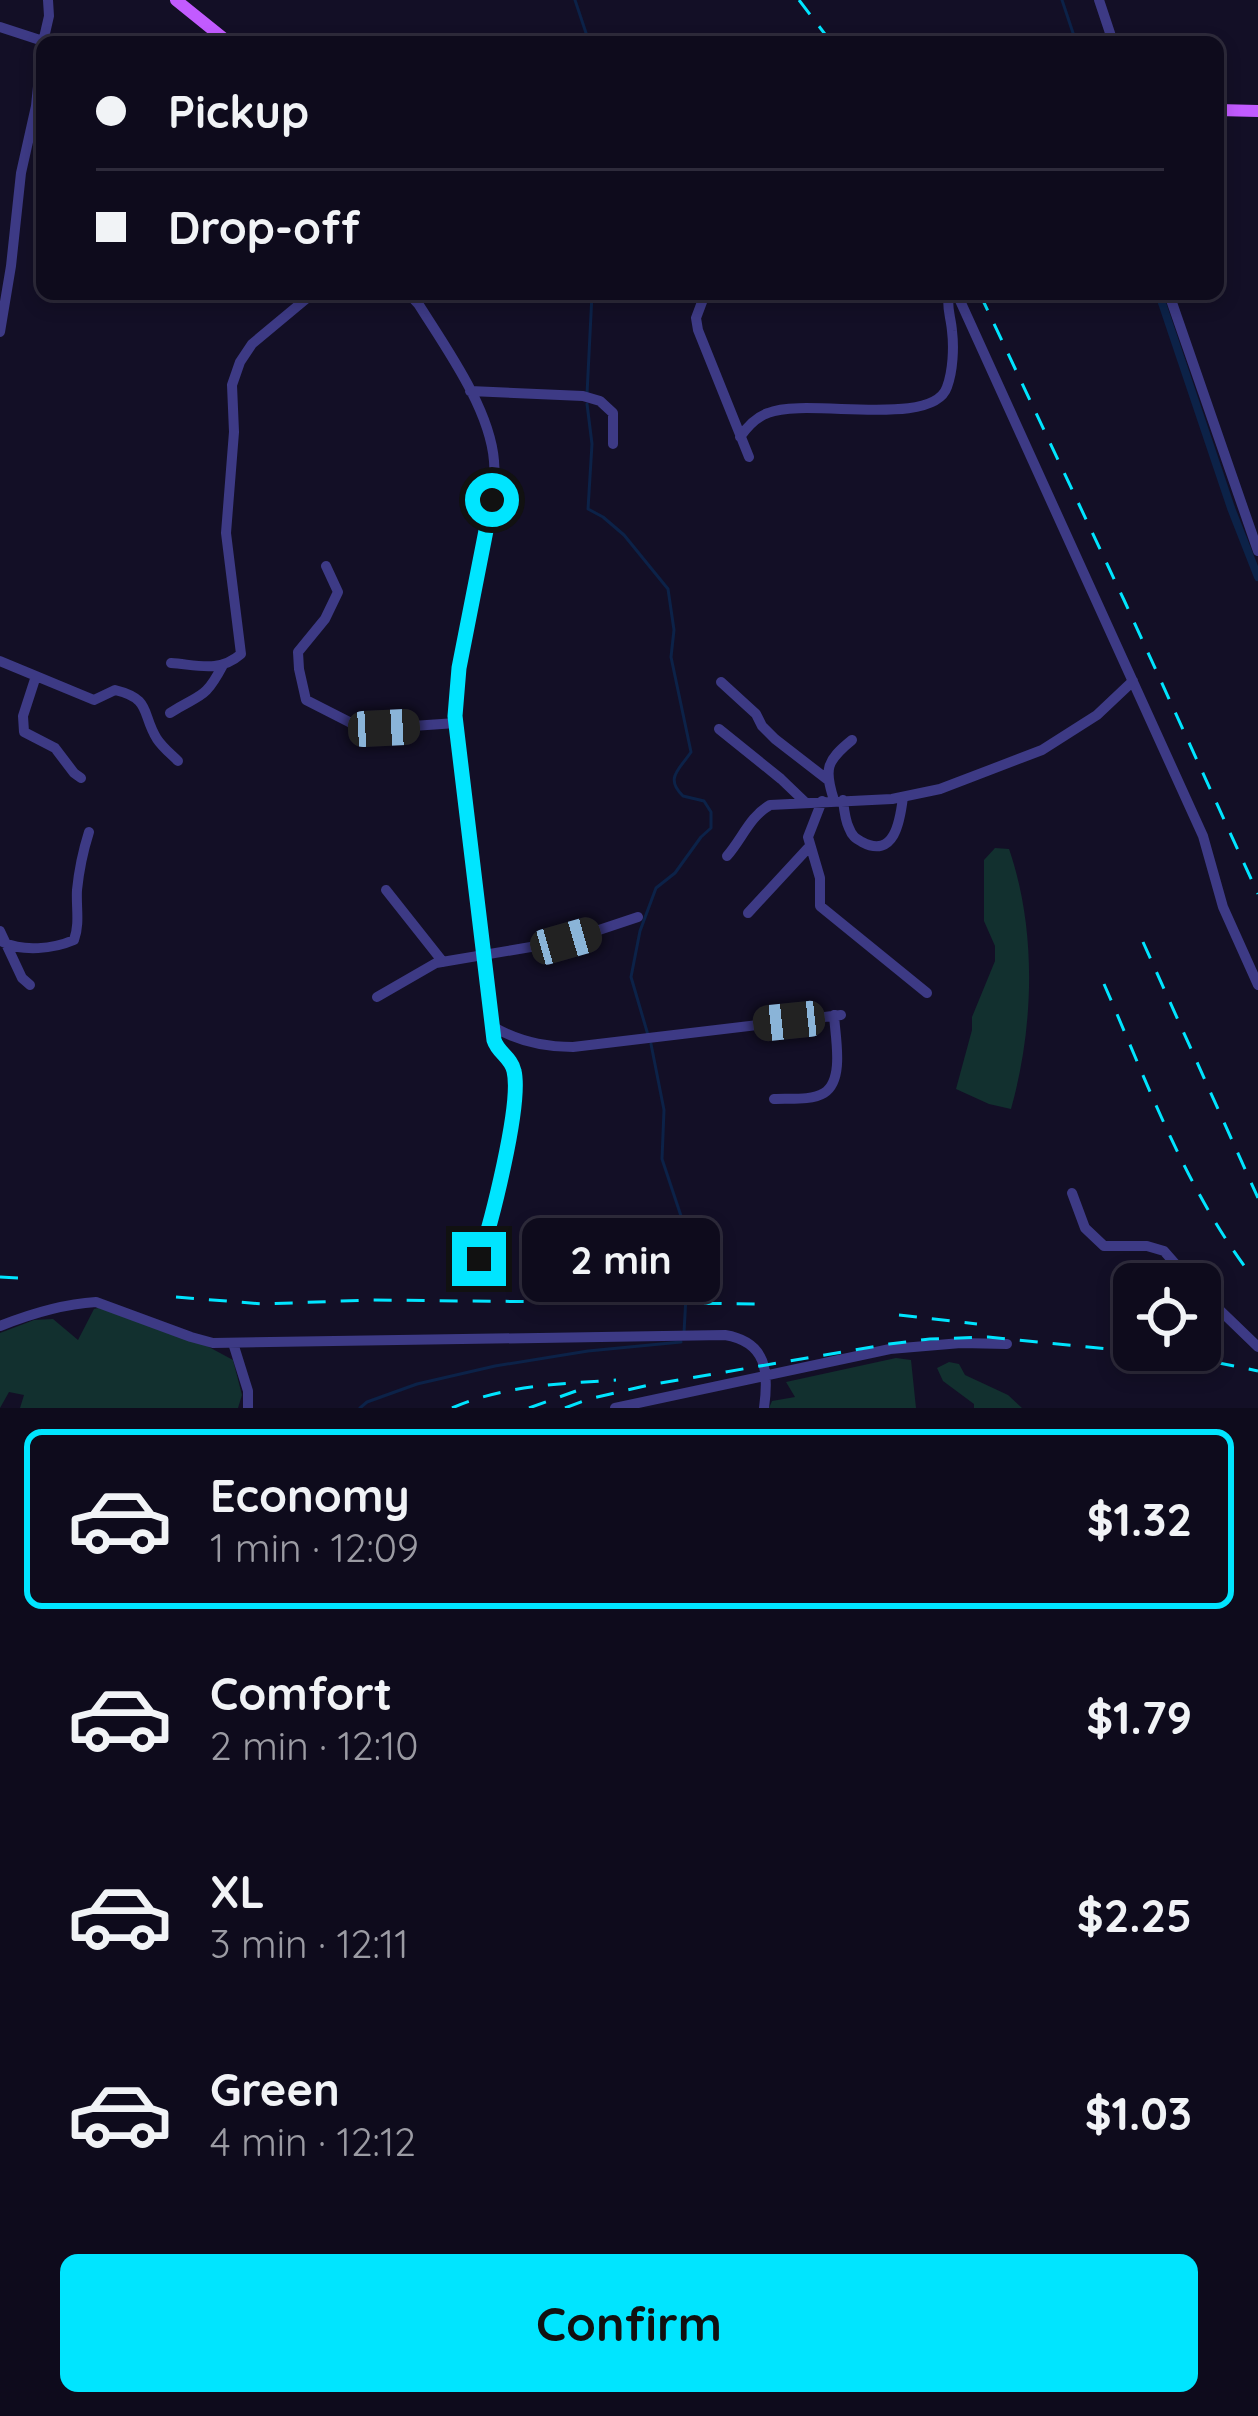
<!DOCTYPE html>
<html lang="en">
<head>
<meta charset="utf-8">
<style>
  :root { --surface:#0e0b1c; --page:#171425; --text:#f1f3f6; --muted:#9b9ba3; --line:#2e2b3b; --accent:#00e5ff }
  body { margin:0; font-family:Quicksand,sans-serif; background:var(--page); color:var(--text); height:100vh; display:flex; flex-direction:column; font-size:45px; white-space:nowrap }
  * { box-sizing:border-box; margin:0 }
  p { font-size:39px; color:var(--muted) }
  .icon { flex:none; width:66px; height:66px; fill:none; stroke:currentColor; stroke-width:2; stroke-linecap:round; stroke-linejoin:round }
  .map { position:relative; height:1408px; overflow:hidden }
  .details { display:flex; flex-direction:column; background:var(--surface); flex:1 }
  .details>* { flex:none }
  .guide { position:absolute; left:36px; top:36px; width:1188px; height:264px; border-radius:18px; box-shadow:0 6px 18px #0003,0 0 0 3px var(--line); display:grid; align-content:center; height:264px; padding:0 60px; background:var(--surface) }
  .tools { position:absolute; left:1113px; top:1263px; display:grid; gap:24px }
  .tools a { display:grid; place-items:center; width:108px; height:108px; border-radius:18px; background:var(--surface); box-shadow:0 6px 18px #0003,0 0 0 3px var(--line); font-size:60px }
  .end { position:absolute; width:54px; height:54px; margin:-27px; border:15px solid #00e5ff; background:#111; box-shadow:0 0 0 6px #111 }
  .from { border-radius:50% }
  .bubble { position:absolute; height:84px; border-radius:18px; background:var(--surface); box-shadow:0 6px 18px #0003,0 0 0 3px var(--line); font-size:39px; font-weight:700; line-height:84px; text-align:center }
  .car { position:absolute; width:36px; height:72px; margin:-36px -18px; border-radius:15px; box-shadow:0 0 9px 3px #0007; background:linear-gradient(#222 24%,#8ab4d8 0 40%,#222 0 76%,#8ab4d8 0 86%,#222 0) }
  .guide b { display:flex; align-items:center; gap:42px; height:114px; font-size:45px }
  .guide b+b { border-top:3px solid var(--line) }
  .guide i { width:30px; height:30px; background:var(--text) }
  ul { padding:21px 0 0; list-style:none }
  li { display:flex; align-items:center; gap:36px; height:180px; margin:0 24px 18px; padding:0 36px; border:6px solid transparent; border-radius:18px }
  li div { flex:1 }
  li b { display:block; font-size:45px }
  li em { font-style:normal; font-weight:700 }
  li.selected { border-color:var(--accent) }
  li>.icon { width:108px; height:108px; stroke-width:1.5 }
  .cta { display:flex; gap:24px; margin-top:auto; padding:24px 60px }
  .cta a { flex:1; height:138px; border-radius:18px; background:var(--accent); color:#111; font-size:48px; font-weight:700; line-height:138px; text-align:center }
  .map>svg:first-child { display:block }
  .green { fill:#12302f }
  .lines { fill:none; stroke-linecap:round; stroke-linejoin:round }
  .stream { stroke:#0c2248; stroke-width:3 }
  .canal { stroke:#0c2248; stroke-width:8 }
  .minor { stroke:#3d3a85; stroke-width:10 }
  .major { stroke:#c25bff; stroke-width:12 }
  .rail { stroke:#00e5ff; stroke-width:3; stroke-dasharray:18 15; stroke-linecap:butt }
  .route { stroke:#00e5ff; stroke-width:15 }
</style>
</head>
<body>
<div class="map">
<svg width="1258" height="1408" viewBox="0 0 1258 1408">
  <rect width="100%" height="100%" fill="#130f26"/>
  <path class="green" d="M 995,848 L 1009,849 C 1037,930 1034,1027 1011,1109 L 989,1104 L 956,1089 L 972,1030 L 972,1017 L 995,961 L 995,946 L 984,921 L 984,860 Z
    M 102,1307 L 207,1346 L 233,1360 L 242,1395 L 238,1408 L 20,1408 L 24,1395 L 9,1392 L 0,1408 L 0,1333 L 34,1320 L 53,1319 L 78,1340 L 94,1309 Z
    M 896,1358 L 911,1360 L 916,1408 L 769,1408 L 772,1401 L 795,1397 L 786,1382 Z
    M 949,1362 L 959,1364 L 965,1375 L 1008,1395 L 1022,1408 L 974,1408 L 974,1404 L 943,1381 L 937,1368 Z"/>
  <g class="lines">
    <path class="stream" d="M 575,0 L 589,42
      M 1062,0 L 1076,42
      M 587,394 L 592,294
      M 587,404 L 592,444 L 588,509 L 603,517 L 624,535 L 668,589 L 674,630 L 671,657 L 691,752 C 680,769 664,778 683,796 L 704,801 L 711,812 L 711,828 L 701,837 L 675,873 L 656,888 L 640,931 L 631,977 L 648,1035
      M 651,1044 L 664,1110 L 662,1159 L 689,1240 L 684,1333
      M 360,1408 L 367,1402 L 417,1384 L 495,1366 L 588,1351 L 681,1342"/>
    <path class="canal" d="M 1159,294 L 1231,508 L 1258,577"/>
    <path class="minor" d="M 1099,0 L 1113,42
      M 0,27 L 43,41
      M 43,42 L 49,16 L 48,0
      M 409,294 L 419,305 C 446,348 490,409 494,461 C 497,501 484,541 476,579 C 466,625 459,669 455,716 L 494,1040 C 498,1053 511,1057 514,1071 C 522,1104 492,1224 479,1259
      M 705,294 L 696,318 L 698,330 L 749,457
      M 957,294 L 1203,836 L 1223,907 L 1258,985
      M 1169,294 L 1258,551
      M 0,332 L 11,266 L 21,173 L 36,106 L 42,47
      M 470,391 L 583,396 L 600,401 L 613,413 L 613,444
      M 740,437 C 747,427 756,417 768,413 C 806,397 933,429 947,387 C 953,371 954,347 952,331 C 951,317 946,307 949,294
      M 326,566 L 338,592 L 325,619 L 298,652 L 299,669 L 306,700 L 359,727 L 384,728 L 456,723
      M 0,661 L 94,700 L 115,690 C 152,699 141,713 157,739 C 163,748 171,754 178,761
      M 171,663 C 198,665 219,673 241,654 L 226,533 L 234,432 L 232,385 L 240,362 L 252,344 L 312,294
      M 36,676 L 23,716 L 24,732 L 55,748 L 74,773 L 81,778
      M 721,682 L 756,714 L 762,726 L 775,739 L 828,780
      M 170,713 C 201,693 204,701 223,665
      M 719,729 L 781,779 L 805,802
      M 834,800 C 824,769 826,761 852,740
      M 843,800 C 844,809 845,820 849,828 C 852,836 855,838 862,842 C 894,859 900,822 903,797
      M 822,801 L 808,837 L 820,878 L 820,906 L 927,993
      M 727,856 C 742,839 750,816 770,805 L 892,799 L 940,789 L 1042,750 L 1097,715 L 1133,681
      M 386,890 L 443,962
      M 748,913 L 810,846
      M 0,931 L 22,978 L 30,985
      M 3,942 C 23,952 53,949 74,940 C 80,924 76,907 77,890 C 79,870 83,851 89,832
      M 377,997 L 436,963 L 566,941 L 638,917
      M 492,1026 C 517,1041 543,1047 573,1047 L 841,1015
      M 774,1099 C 788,1098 811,1101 824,1093 C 845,1080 835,1036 834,1015
      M 1072,1193 L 1085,1228 L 1104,1246 L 1147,1246 L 1164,1251 L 1193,1284
      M 1200,1291 L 1258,1347
      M 0,1326 C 30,1314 64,1304 96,1302 L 191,1337 L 213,1343 L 725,1335 C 767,1342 769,1372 764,1408
      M 233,1343 L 248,1391 L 248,1408
      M 615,1408 L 890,1349 L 961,1343 L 1007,1344"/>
    <path class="major" d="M 176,0 L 228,42
      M 1218,110 L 1258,111"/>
    <path class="rail" d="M 799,0 L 831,42
      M 980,294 L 1124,600 L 1258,894
      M 1143,942 L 1258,1198
      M 1104,984 C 1147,1082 1184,1185 1248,1271
      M 0,1277 L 20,1278
      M 176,1297 L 263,1304 L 371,1300 L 764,1304
      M 899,1315 L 977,1324
      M 452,1408 C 505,1385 559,1384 616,1380
      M 529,1408 L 576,1391
      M 565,1408 L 589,1399 L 649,1385 L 889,1344 L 930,1339 L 988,1337 L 1190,1357 L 1258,1371"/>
  </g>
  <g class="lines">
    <path class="route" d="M 479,1259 C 491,1224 522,1104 514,1071 C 511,1057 498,1053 494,1040 L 455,716 L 459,668 L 492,500"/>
  </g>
</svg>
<div class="tools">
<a><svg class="icon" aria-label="locate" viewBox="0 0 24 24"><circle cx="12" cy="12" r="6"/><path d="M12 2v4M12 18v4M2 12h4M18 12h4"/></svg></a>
</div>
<i class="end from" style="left:492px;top:500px"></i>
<i class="end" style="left:479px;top:1259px"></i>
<div class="bubble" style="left:522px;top:1218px;width:198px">2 min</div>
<i class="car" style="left:384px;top:728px;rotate:87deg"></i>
<i class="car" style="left:566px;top:941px;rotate:74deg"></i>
<i class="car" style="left:789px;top:1021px;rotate:264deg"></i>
<div class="guide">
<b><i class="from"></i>Pickup</b>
<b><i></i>Drop-off</b>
</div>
</div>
<section class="details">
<ul>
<li class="selected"><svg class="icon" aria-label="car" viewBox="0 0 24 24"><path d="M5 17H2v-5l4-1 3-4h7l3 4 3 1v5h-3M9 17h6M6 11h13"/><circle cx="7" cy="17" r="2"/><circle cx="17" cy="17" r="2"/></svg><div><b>Economy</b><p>1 min · 12:09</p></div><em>$1.32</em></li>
<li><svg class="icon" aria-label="car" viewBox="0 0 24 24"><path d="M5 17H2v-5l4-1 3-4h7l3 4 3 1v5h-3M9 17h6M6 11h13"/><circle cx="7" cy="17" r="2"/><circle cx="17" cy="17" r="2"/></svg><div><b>Comfort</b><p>2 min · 12:10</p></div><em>$1.79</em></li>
<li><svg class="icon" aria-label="car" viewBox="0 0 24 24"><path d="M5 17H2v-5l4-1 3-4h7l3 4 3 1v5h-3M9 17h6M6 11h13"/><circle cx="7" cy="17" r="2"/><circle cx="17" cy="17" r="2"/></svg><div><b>XL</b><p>3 min · 12:11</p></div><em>$2.25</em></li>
<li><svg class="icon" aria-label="car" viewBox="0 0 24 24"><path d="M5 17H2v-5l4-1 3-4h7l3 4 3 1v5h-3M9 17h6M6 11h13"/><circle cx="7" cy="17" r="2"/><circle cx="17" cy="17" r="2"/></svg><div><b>Green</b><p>4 min · 12:12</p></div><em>$1.03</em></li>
</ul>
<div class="cta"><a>Confirm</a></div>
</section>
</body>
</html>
